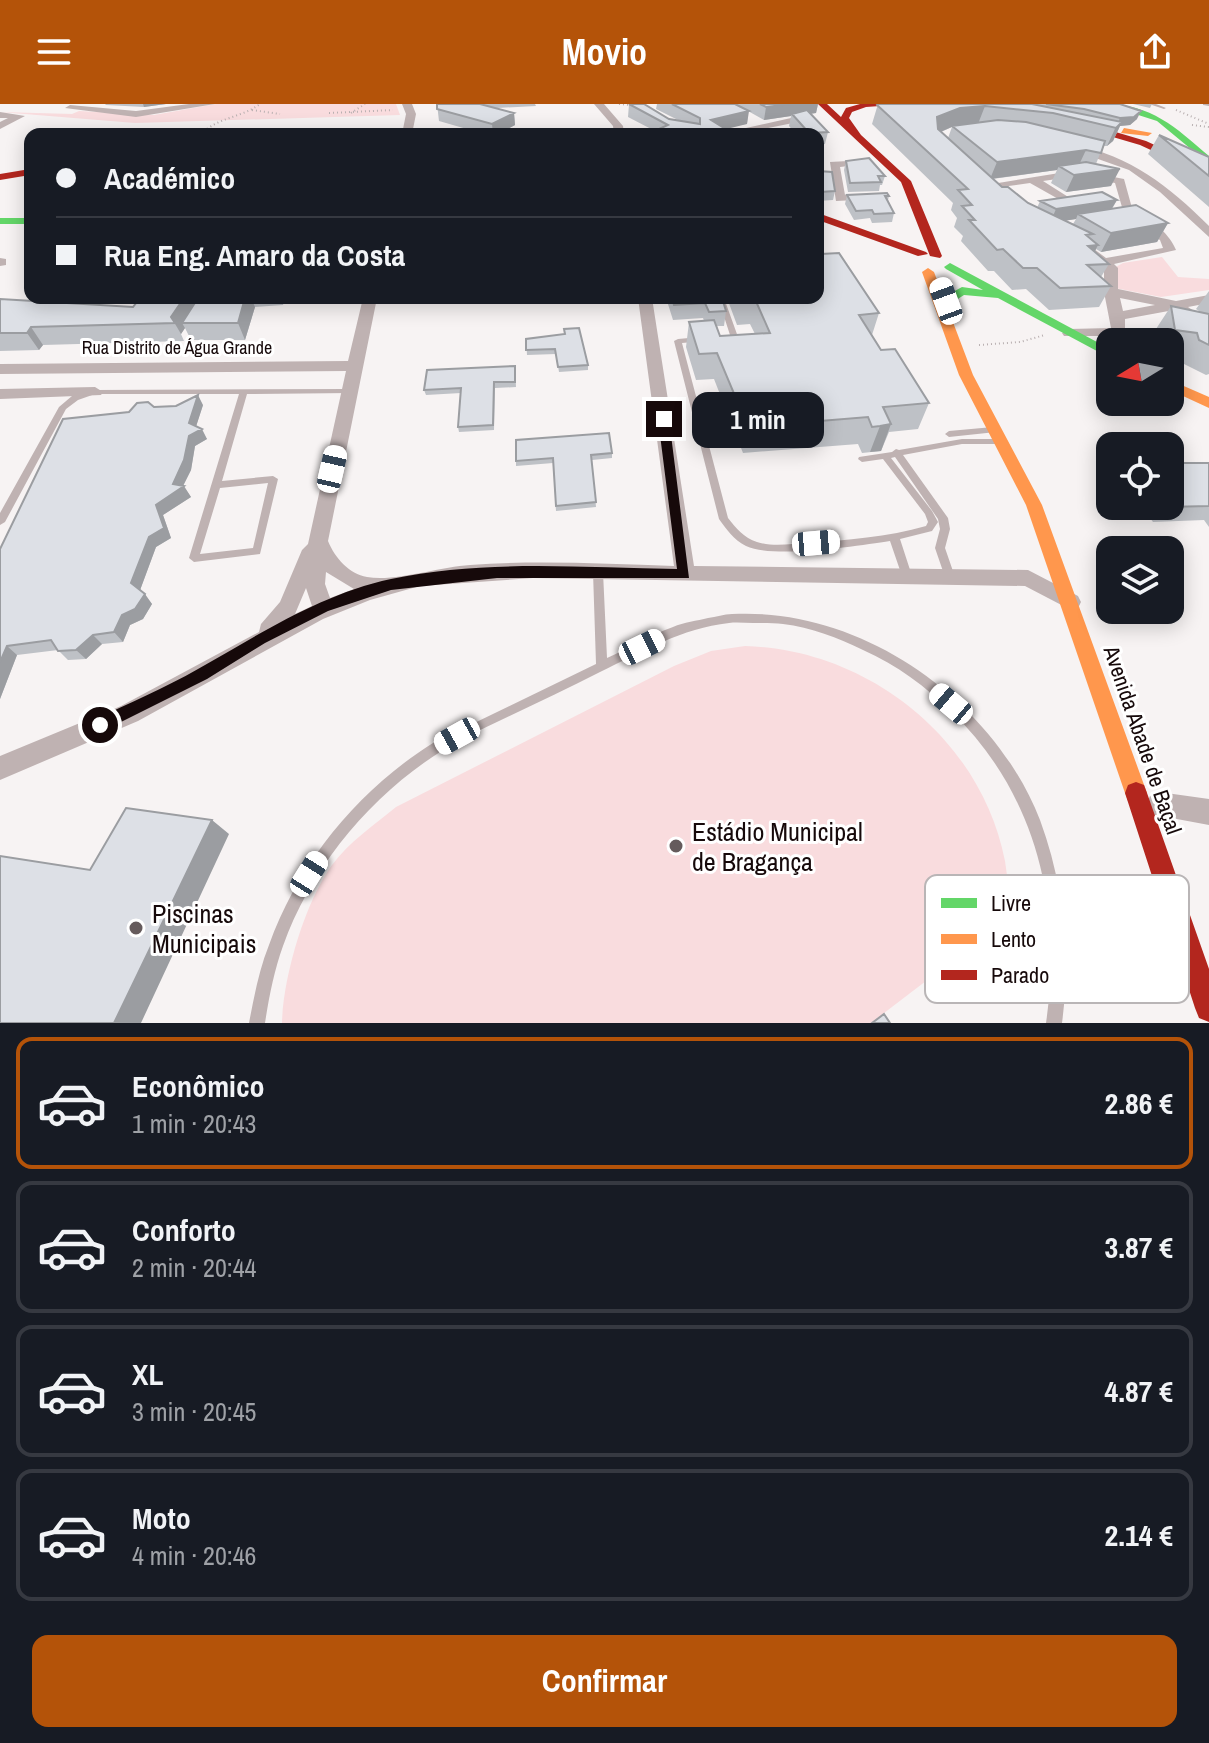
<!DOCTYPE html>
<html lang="pt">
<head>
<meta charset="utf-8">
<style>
  :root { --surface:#171b24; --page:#20242c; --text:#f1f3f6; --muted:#9ea1a6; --line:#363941; --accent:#b45309 }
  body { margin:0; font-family:"Archivo Narrow",sans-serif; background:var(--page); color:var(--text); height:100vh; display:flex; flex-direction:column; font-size:30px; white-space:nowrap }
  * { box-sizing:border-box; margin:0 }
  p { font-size:26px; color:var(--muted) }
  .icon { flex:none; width:44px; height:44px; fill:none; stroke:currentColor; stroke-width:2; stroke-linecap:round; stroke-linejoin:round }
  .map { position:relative; height:919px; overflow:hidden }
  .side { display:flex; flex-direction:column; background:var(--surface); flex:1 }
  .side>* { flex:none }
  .hud { position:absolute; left:24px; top:24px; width:800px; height:176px; border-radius:16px; box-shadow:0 4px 20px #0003; display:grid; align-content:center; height:176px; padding:0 32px; background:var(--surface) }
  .needle { width:52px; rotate:260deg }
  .buttons { position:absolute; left:1096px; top:224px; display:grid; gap:16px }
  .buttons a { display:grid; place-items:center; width:88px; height:88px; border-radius:16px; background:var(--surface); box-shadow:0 4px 20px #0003; font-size:40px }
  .end { position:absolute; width:36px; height:36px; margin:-18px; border:10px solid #16090a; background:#fff; box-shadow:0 0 0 4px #fff }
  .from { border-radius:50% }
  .bubble { position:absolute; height:56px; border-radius:16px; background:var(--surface); box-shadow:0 4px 20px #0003; font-size:26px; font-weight:800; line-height:56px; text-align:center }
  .car { position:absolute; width:24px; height:48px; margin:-24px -12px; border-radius:10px; box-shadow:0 0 6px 2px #0007; background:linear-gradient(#fff 24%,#345 0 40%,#fff 0 76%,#345 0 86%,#fff 0) }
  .hud b { display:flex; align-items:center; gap:28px; height:76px; font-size:30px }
  .hud b+b { border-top:2px solid var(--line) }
  .hud i { width:20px; height:20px; background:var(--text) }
  ul { padding:14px 0 0; list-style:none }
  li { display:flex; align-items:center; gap:24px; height:132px; margin:0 16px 12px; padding:0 16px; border:4px solid var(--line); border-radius:16px }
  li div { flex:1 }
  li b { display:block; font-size:30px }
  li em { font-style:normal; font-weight:800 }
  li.current { border-color:var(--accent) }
  li>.icon { width:72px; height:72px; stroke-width:1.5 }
  .button { display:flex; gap:16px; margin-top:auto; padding:16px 32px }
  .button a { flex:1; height:92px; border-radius:16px; background:var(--accent); color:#fff; font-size:32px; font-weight:800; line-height:92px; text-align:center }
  header { display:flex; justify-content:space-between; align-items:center; height:104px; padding:0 32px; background:var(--accent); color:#fff; font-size:36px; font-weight:800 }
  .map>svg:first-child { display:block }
  .green { fill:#f9dcde }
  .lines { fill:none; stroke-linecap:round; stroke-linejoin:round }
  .path { stroke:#b9b0b1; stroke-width:2; stroke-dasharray:1 3; stroke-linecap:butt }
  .lane { fill:#bfb2b2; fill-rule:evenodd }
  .street { fill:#bfb2b2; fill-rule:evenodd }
  .fast { fill:#63d668; fill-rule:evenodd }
  .slow { fill:#ff974d; fill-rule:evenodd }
  .jam { fill:#b3261e; fill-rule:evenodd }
  .wall { fill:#bec1c6; fill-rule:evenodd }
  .shaded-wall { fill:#9b9da1 }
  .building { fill:#dde0e6; stroke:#9b9da1; stroke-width:2 }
  .route { fill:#16090a }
  .poi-dot { fill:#655b5c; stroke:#fff; stroke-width:3 }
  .labels { text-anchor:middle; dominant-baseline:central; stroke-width:6; stroke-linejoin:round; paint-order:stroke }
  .far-street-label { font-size:18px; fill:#16090a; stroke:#fff }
  .street-label { font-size:22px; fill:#16090a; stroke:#fff }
  .near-poi-label { font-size:26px; fill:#16090a; stroke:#fff; text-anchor:start }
  .key { fill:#fff; stroke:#b9b5b6; stroke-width:2 }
  .key-label { font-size:22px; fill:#16090a }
</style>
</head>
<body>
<header><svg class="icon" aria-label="menu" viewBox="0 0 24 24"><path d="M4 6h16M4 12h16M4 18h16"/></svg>Movio<svg class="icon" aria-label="share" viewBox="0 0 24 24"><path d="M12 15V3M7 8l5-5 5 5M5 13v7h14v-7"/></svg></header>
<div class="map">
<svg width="1209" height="919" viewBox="0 0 1209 919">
  <rect width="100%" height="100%" fill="#f7f3f3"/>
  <path class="green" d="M 216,0 L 396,0 L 400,11 L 135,19 L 0,8 L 72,10 L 79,7 L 154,11 Z
    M 1162,153 L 1178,173 L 1209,175 L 1209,186 L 1161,193 L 1115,184 L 1114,164 L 1123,159 Z
    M 745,542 C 867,545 981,634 1005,757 C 1008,775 1009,794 1011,812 L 871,919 L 282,919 C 283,873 305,798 332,761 C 349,738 374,721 396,703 L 674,562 L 711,547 Z"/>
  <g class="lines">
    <path class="path" d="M 619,0 L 631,1
      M 252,6 L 280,10
      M 1176,6 L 1209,20
      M 329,9 L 393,6
      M 351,9 L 365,0
      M 1192,21 L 1209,23
      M 201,30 C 218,13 241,14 260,0
      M 979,241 L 1020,238 L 1045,231"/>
    <path class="lane" d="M 1149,0 L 1156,0 L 1166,4 L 1164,5 Z
      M 1203,0 L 1209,0 L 1209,2 L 1203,1 Z
      M 718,194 L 724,194 L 738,233 L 737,235 L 724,235 L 720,233 L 724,231 L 730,231 Z
      M 700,233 L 703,233 L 703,237 L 682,239 L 728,414 C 736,424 744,434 757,438 C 772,443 791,440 807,439 C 846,436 888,433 926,422 L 928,418 L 925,410 L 883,355 L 862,358 L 858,355 L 859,353 L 892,348 L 896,345 L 899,346 L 962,335 L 1000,335 L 1001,337 L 997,340 L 962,340 L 903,351 L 948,414 L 950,425 L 945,444 L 955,473 L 954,476 L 946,476 L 935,444 L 940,425 L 938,415 L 895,353 L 891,354 L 932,407 L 938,418 L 932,427 L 900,435 L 912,472 L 911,475 L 903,475 L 902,472 L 890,437 C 857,442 775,455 746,442 C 734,436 726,425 719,415 L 674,237 L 678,235 Z
      M 349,285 L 352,285 L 352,289 L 247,290 L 222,377 L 273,372 L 278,375 L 260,450 L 194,458 L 189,454 L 239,290 L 95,290 L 78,296 L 66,305 L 5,418 L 0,421 L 0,409 L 59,303 L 72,292 L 95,286 ZM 268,379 L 253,444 L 200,450 L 220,384 Z
      M 993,323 L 997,326 L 996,328 L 949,333 L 945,330 L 949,327 Z
      M 598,464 L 602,465 L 603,468 L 607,554 C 629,544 650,531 673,523 C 684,518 697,517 708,514 C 716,513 724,510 732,510 C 862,503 993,596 1040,716 C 1064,781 1071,851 1062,919 L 1046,919 C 1063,803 1037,691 952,608 C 926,583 897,561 863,546 C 838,534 811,523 783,520 C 774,519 763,519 753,519 C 745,519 737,518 729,519 C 682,524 642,548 600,568 C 555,591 509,612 464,634 C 383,677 314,755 283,842 C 274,867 269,893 265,919 L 249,919 C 254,893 259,866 269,841 C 299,758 358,686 433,639 L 596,560 L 593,468 L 594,465 Z"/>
    <path class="street" d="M 189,0 L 215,0 L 136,13 L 65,4 L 70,1 L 136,7 Z
      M 402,0 L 412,0 L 416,10 L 412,30 L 402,30 L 406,10 Z
      M 594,0 L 604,0 L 623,22 L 624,30 L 614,30 L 613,22 Z
      M 0,8 L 25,12 L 0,25 L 0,18 L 8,14 L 0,14 Z
      M 800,12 L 803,17 L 739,30 L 719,30 Z
      M 1074,40 C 1131,53 1168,81 1209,122 L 1209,133 L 1160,88 L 1129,66 L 1070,45 Z
      M 866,56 L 866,60 L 840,63 L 845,91 L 872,90 L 876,91 L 876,95 L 836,97 L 830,58 Z
      M 1078,66 L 1124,75 L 1135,115 L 1115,119 L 1109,115 L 1124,110 L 1115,79 L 1078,72 L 1043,77 L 1073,96 L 1075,98 L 1069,101 L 1030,79 L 986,85 L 980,82 Z
      M 1136,115 C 1153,114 1170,131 1176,146 L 1114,160 L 1118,164 L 1118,185 L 1176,197 L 1209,191 L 1209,199 L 1188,203 L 1209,217 L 1209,227 L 1174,206 L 1125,215 L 1125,238 L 1111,238 L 1111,232 L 1064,232 L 1062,229 L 1069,225 L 1111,224 L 1104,188 L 1104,165 L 1082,148 L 1082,142 L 1090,142 L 1106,154 L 1163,144 L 1160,136 L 1136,121 ZM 1120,194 L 1155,201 L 1123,207 Z
      M 0,154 L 6,155 L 6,161 L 0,162 Z
      M 363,194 L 377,194 L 328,437 C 335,454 349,470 367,473 C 395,478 439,463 470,461 C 538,456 606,460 674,462 L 638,194 L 652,194 L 694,462 L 1028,466 L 1078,492 L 1081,498 L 1078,504 L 1071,506 L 1025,482 L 533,474 L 420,482 L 370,496 L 323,515 L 138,617 L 0,676 L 0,652 L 121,602 L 259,528 L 261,520 L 280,498 L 302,446 L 308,440 L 346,267 L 0,270 L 0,260 L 348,257 ZM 326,468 L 354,485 L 330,494 L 325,480 ZM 306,484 L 312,502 L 295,510 Z
      M 95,283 L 103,288 L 101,291 L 0,295 L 0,285 Z
      M 1159,688 L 1209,695 L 1209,721 L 1150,710 L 1146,701 L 1150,692 Z"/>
    <path class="fast" d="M 1104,0 C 1152,0 1175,23 1209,52 L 1209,60 L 1157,17 Z
      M 0,114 L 30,114 L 30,120 L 0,120 Z
      M 950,159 L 1110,245 L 1110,254 L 998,194 L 964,191 L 950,200 L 942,200 L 942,194 L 962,183 L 983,186 L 946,165 L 944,163 Z"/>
    <path class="slow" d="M 1124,24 L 1152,29 L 1148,32 L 1121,29 Z
      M 928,164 L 934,168 L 973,271 L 1042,401 L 1147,689 L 1144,697 L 1136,700 L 1128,697 L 1125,689 L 1026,401 L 959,271 L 922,168 Z
      M 1170,276 L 1209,293 L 1209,304 L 1170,286 Z"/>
    <path class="jam" d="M 818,0 L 827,0 L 841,13 L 846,4 L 860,0 L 908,0 L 866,3 L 852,8 L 849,14 L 861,31 L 911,77 L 942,152 L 940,154 L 930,152 L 901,78 Z
      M 1075,16 L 1146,37 L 1209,66 L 1209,73 L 1140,41 L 1072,21 Z
      M 30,65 L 30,71 L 0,76 L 0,70 Z
      M 818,109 L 926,148 L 928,150 L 918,152 L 818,116 Z
      M 1136,678 L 1144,681 L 1147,689 L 1209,865 L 1209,918 L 1199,914 L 1195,904 L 1125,689 L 1128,681 Z"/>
  </g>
  <path class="wall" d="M 105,0 L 166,0 L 144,3 L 106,1 Z
    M 437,0 L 535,0 L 536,2 L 497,4 L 514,9 L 515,21 L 498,30 L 484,30 L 439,17 Z
    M 629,0 L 669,15 L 678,16 L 656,5 L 657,0 L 818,0 L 816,9 L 810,10 L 828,28 L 825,40 L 818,41 L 818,30 L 796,30 L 789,22 L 791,12 L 764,16 L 748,7 L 747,20 L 655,27 L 628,13 Z
    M 878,0 L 1120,0 L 1137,15 L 1130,21 L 1120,22 L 1113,37 L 1107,42 L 1103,42 L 1096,60 L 1111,82 L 1066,88 L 1051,79 L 1057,66 L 992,75 L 1002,83 L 1037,104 L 1040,97 L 1117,96 L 1112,105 L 1168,119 L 1157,138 L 1101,148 L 1096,145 L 1095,148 L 1109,160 L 1101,173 L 1111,182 L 1099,203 L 1049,206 L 1026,185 L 1012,186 L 994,167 L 988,167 L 961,137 L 963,132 L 954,123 L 957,114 L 951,106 L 953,99 L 872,20 ZM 952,23 L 948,34 L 941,28 ZM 1076,115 L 1073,120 L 1064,117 Z
    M 1133,0 L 1152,0 L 1150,4 Z
    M 1159,31 L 1209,53 L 1209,103 L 1148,50 Z
    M 846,57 L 885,72 L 882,81 L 880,81 L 879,87 L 848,88 L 844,66 Z
    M 818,67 L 835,87 L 833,96 L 818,97 Z
    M 847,91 L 889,92 L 888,96 L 894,109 L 892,118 L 872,119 L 870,114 L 854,116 L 845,100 Z
    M 821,150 L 879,209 L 872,231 L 881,246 L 929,299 L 918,325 L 889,328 L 881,347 L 862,349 L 858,340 L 743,349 L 714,275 L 696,276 L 686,243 L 689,218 L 704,217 L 703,214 L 673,216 L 667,197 L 667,194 L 722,194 L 726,207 L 724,222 L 717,222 L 720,232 L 755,230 L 750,220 L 737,221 L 727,194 L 818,194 Z
    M 1209,187 L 1209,270 L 1206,271 L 1182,259 L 1180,252 L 1170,250 L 1170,238 L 1158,238 L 1156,225 L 1171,202 L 1202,209 L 1196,205 Z
    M 34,194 L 64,194 L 62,199 L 133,203 L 140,194 L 285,194 L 283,201 L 255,203 L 245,236 L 191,236 L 185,224 L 181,230 L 184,237 L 43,241 L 39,246 L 0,247 L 0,195 L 36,197 Z
    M 565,230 L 588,261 L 588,266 L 559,268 L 556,250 L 527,251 L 526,235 Z
    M 515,262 L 516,283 L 495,284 L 494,326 L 459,328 L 458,323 L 461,289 L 426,291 L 424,286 Z
    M 203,301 L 196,322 L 207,335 L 195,342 L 191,366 L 183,382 L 191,393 L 163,411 L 171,434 L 156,443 L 140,486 L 152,500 L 143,515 L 130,521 L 123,538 L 102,540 L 86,555 L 68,556 L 58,546 L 17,551 L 0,595 L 0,445 L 129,308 L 154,303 Z
    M 1111,331 L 1167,342 L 1110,342 L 1110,359 L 1101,346 Z
    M 612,349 L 612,354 L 592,356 L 596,403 L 556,407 L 553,359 L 516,362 L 516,357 Z
    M 1182,359 L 1209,359 L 1209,423 L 1204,416 L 1153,418 L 1141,402 L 1170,402 Z"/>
  <path class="shaded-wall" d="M 143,0 L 166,0 L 144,3 Z
    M 791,0 L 818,0 L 816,9 L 794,12 L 792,10 L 791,12 L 764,16 L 766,3 Z
    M 985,2 L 978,20 L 954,22 L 931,32 L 937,13 L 960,4 Z
    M 749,7 L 747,20 L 710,29 L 711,16 Z
    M 1141,7 L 1137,15 L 1130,21 L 1120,22 L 1113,37 L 1107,42 L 1120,14 Z
    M 514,9 L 515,21 L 498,30 L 493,30 L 492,20 Z
    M 1086,46 L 1078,63 L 1059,62 L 1057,66 L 990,75 L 997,58 Z
    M 1120,65 L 1111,82 L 1066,88 L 1074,71 Z
    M 1117,96 L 1109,109 L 1078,110 L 1076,115 L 1050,119 L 1056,105 Z
    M 1168,119 L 1157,138 L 1101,148 L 1111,129 Z
    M 1098,141 L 1088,161 L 1088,142 Z
    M 45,194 L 64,194 L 55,213 L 44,196 Z
    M 184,194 L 205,194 L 182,219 L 185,224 L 181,230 L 171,213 Z
    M 245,194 L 251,194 L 255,203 L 245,236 L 238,219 Z
    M 31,223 L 43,241 L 39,246 L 27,229 Z
    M 198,291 L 203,301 L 194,329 L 202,325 L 207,335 L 195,342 L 191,366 L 182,384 L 184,382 L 191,393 L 163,411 L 171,434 L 156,443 L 139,489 L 131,479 L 156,401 L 173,380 L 189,319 Z
    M 891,320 L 881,347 L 870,348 L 880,322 Z
    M 145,490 L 152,500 L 143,515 L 130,521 L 123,538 L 114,528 L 122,511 Z
    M 93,531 L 102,540 L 86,555 L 76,546 Z
    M 7,542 L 17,551 L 0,595 L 0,558 Z
    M 212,716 L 229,730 L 141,919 L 114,919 Z"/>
  <path class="building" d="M 437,0 L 480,0 L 514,9 L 492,20 L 437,5 Z
    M 629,0 L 644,0 L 669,15 L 700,20 L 700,14 L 672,0 L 735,0 L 749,7 L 711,16 L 732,29 L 648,30 L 668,21 Z
    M 760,0 L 791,0 L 766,3 Z
    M 878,0 L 1032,0 L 1122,18 L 1116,24 L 1053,9 L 985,2 L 960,4 L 937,13 L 938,25 L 1002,83 L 1008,83 L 1028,99 L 1093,130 L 1086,131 L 1098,141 L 1088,142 L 1109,160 L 1087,161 L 1111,182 L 1060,184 L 1037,164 L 1023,164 L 1003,145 L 997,146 L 969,116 L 975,116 L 962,102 L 972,101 L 958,86 L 968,85 L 877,1 Z
    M 1046,0 L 1120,0 L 1141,7 L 1134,13 L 1120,14 L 1084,5 Z
    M 807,6 L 828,28 L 809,29 L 792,10 Z
    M 998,16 L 1026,18 L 1105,37 L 1101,49 L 1086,46 L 997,58 L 952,22 Z
    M 1159,31 L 1209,53 L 1209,72 Z
    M 869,54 L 885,72 L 878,72 L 881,78 L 850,79 L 846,57 Z
    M 1086,58 L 1120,65 L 1074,71 L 1059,62 Z
    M 818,67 L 832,68 L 835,87 L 820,88 L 818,85 Z
    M 1102,88 L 1117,96 L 1056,105 L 1040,97 Z
    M 887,89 L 889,92 L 885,92 L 894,109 L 874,110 L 872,106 L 856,107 L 847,91 Z
    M 1136,101 L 1168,119 L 1111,129 L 1078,110 Z
    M 818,146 L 821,150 L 839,149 L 879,209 L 859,211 L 881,246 L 895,245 L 929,299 L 883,303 L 891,320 L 880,322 L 872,323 L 868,313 L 748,323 L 717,249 L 699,250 L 689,218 L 714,216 L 720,232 L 770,229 L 755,195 L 741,196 L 740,194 L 818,194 Z
    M 140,194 L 184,194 L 171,213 L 175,219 L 31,223 L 27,229 L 0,229 L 0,195 L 133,203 Z
    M 198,194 L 245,194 L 238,219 L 182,219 Z
    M 672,194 L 722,194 L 726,207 L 709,208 L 705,199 L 674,201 Z
    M 1171,202 L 1209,210 L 1209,241 L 1199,236 L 1197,229 L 1175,226 Z
    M 579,224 L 588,261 L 558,263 L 555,245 L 526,246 L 526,235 L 565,230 L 564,225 Z
    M 515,262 L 515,278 L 494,278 L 493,321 L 458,323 L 461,284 L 424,286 L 427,266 Z
    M 198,291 L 189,319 L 202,325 L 189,332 L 184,356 L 173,380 L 184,382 L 156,401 L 164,424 L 149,433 L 131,479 L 145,490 L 135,505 L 122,511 L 114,528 L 93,531 L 76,546 L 58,547 L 51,536 L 7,542 L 0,558 L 0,445 L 63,315 L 129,308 L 137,299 L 148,298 L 154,303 L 176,302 Z
    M 609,329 L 612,349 L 591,351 L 596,398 L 556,402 L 553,354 L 516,357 L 516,336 Z
    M 1158,330 L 1167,342 L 1119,342 L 1111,331 Z
    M 1170,345 L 1182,359 L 1209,359 L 1209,402 L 1166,403 L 1165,402 L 1170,402 Z
    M 126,704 L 212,716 L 114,919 L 0,919 L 0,752 L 90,766 Z
    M 884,910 L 890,919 L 872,919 Z"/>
  <path class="route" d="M 664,312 L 669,315 L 689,474 L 497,474 L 391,486 L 328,507 L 265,539 L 207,575 L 105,626 L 94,626 L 94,616 C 129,599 165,584 198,565 C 260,530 321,490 391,475 C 484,455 583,464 677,465 L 658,315 Z"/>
  <g class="poi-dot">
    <circle cx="676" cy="742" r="8"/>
    <circle cx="136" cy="824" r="8"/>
  </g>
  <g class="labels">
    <g class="far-street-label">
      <text x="177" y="243">Rua Distrito de Água Grande</text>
    </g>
    <g class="street-label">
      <text transform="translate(1143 636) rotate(71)">Avenida Abade de Baçal</text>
    </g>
    <g class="near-poi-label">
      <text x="692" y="727">Estádio Municipal<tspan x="692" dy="30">de Bragança</tspan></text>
      <text x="152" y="809">Piscinas<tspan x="152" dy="30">Municipais</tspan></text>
    </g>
  </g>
  <rect x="925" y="771" width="264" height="128" rx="12" class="key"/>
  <rect x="941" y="794" width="36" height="10" fill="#63d668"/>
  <rect x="941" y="830" width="36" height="10" fill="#ff974d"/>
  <rect x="941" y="866" width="36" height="10" fill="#b3261e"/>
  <g class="key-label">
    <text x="991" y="807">Livre</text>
    <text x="991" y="843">Lento</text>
    <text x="991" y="879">Parado</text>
  </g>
</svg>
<div class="buttons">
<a><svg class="needle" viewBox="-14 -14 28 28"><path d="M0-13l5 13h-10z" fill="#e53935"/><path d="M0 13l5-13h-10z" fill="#9ea1a6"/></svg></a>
<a><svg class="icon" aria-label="locate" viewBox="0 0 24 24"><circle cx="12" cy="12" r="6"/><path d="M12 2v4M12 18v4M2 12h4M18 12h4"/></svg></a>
<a><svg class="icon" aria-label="layers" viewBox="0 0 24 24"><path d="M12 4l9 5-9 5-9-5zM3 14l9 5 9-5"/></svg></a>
</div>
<i class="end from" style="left:100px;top:621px"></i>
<i class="end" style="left:664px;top:315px"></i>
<div class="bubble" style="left:692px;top:288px;width:132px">1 min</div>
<i class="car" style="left:946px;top:197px;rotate:340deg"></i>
<i class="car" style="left:332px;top:365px;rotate:13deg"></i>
<i class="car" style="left:816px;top:439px;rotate:85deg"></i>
<i class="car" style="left:642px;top:543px;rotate:64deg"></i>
<i class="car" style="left:951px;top:600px;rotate:310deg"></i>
<i class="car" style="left:457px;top:632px;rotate:241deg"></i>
<i class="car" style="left:309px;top:770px;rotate:32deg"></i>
<div class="hud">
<b><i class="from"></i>Académico</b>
<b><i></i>Rua Eng. Amaro da Costa</b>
</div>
</div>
<section class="side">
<ul>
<li class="current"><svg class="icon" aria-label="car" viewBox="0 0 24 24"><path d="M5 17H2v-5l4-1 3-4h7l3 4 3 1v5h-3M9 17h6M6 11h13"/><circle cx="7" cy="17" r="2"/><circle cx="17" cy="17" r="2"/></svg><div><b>Econômico</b><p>1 min · 20:43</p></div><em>2.86 €</em></li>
<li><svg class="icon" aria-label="car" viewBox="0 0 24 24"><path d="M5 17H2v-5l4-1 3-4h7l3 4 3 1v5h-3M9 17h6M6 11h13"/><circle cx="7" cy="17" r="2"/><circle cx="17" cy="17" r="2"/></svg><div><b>Conforto</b><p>2 min · 20:44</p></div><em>3.87 €</em></li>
<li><svg class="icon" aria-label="car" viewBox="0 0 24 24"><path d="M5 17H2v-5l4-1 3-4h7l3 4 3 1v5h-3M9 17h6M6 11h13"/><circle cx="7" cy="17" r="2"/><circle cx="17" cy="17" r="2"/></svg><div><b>XL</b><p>3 min · 20:45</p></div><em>4.87 €</em></li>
<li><svg class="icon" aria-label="car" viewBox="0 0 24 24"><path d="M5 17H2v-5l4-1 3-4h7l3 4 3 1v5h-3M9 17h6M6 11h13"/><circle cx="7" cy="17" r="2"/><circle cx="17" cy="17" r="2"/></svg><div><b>Moto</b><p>4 min · 20:46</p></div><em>2.14 €</em></li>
</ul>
<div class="button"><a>Confirmar</a></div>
</section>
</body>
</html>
